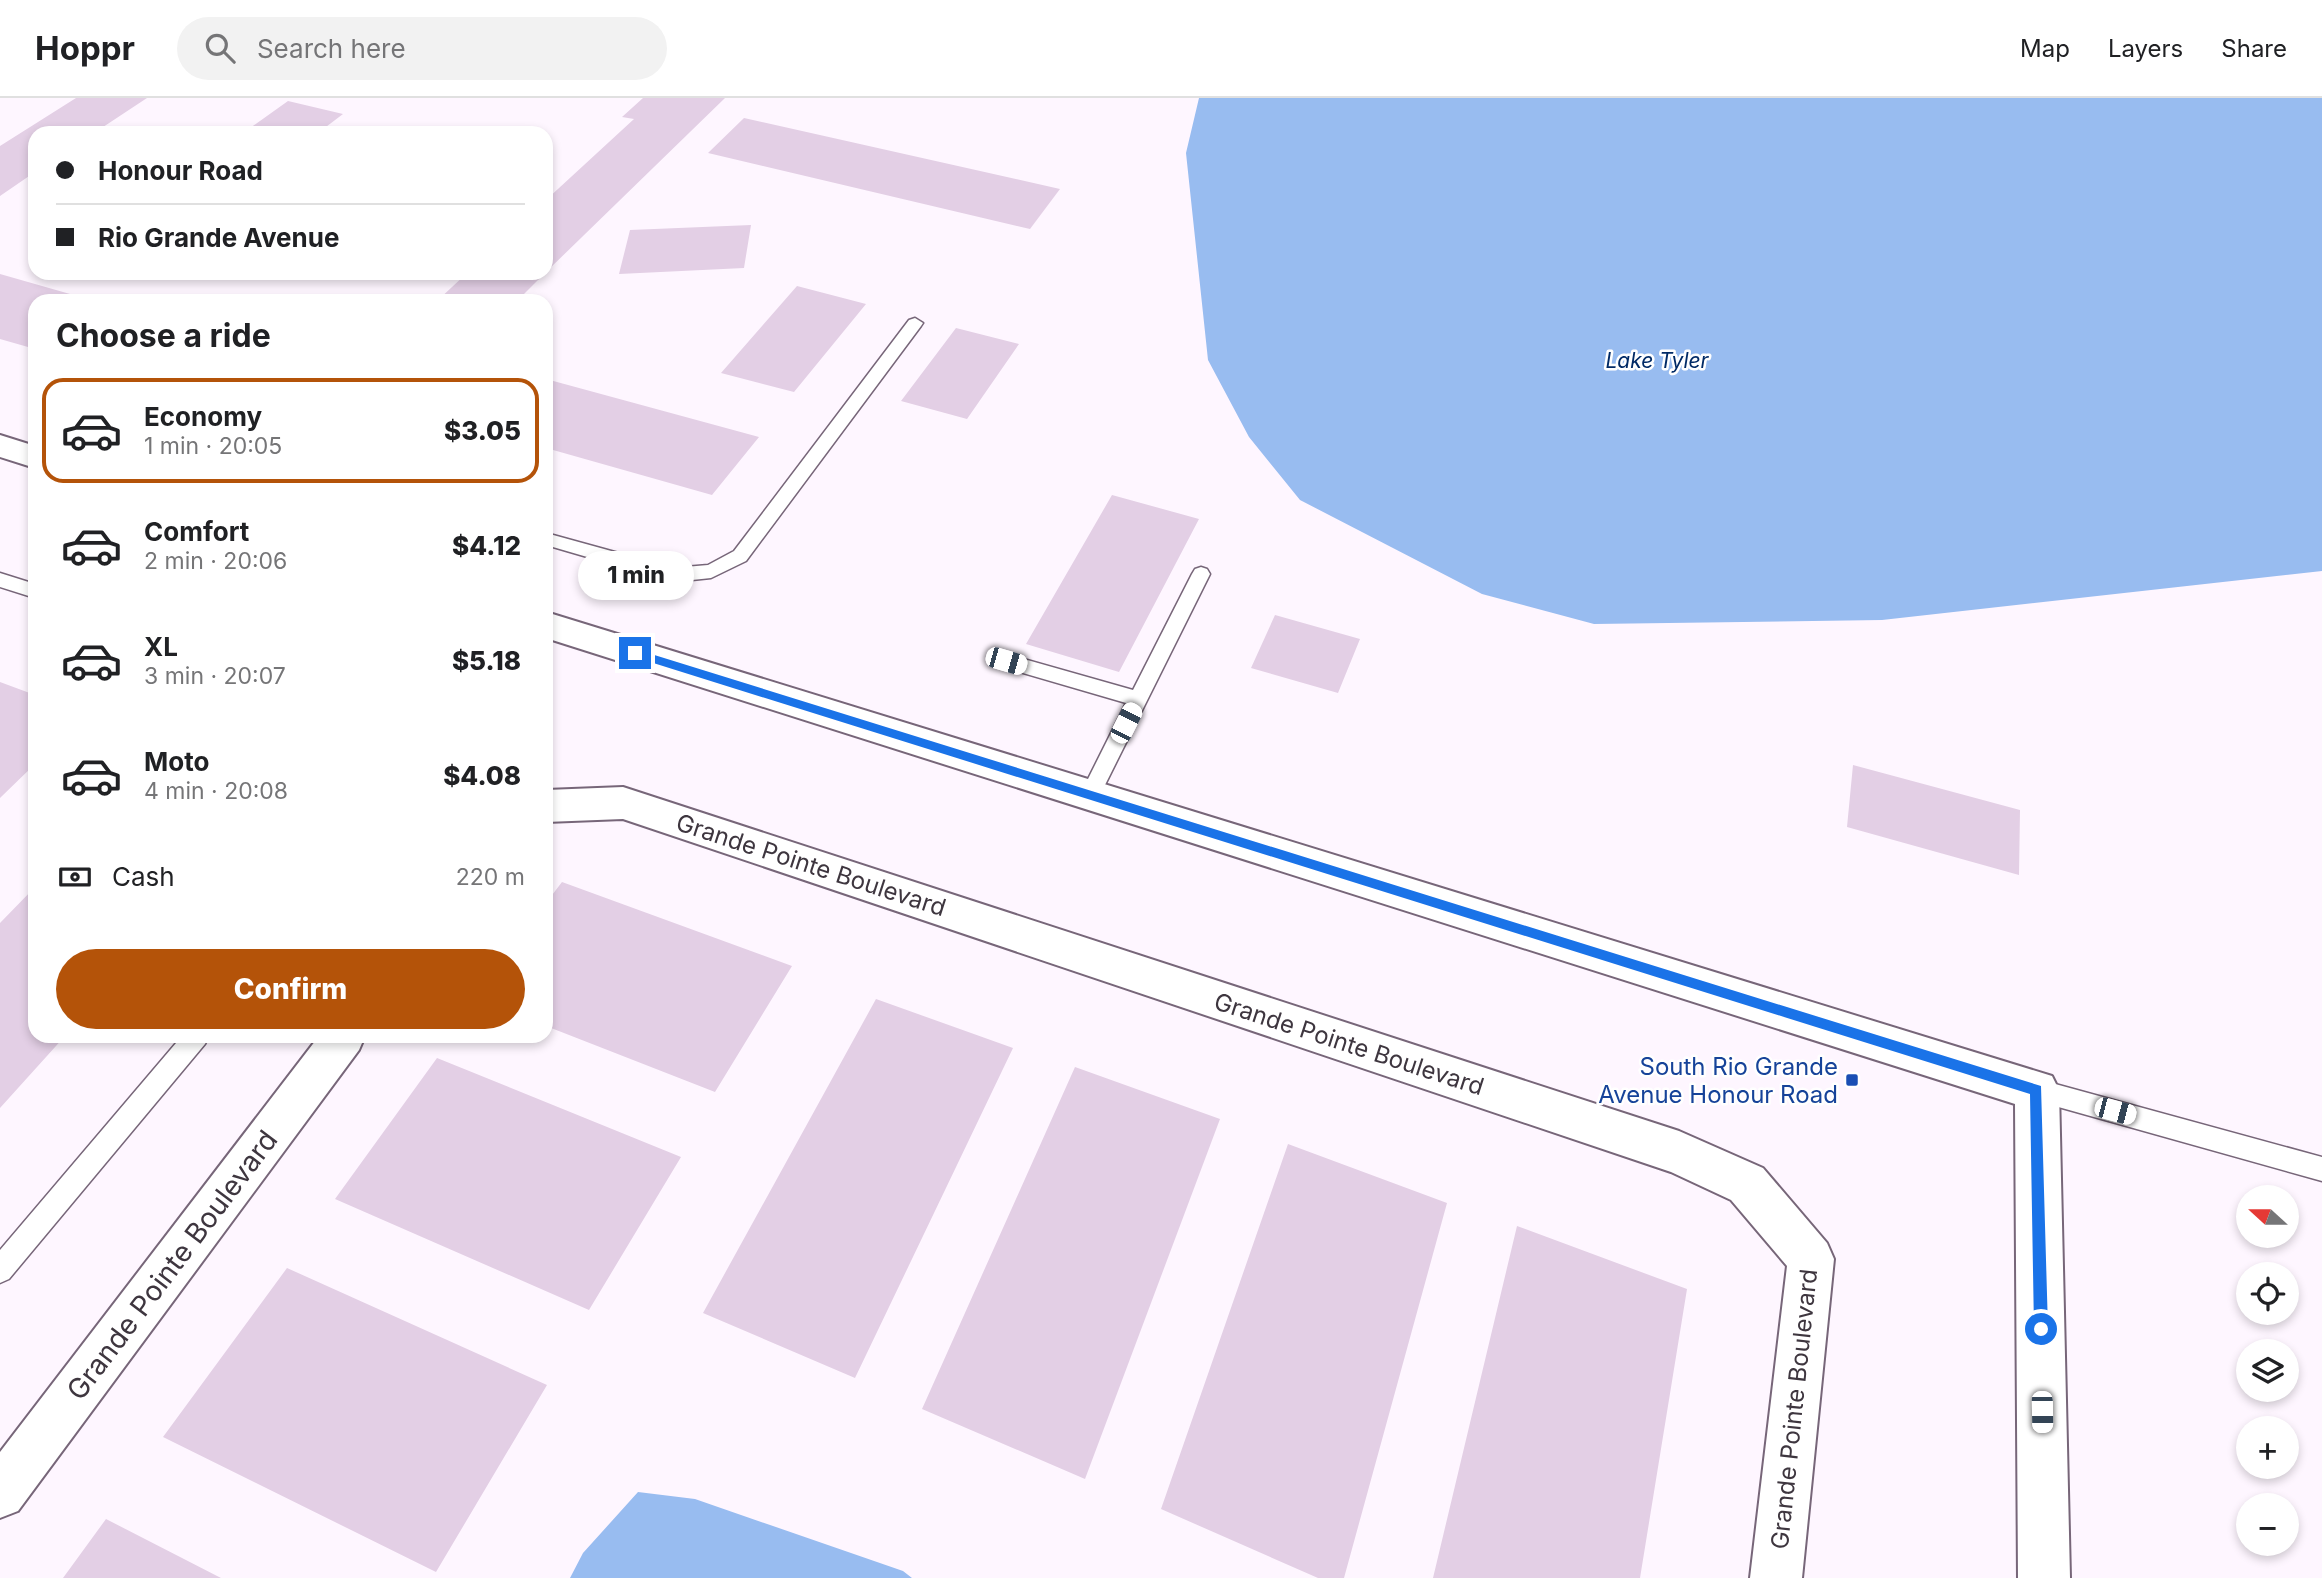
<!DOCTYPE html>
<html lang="en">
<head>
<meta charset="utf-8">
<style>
  :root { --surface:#fff; --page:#f2f2f2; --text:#202124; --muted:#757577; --line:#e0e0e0; --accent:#b45309 }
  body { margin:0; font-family:Inter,sans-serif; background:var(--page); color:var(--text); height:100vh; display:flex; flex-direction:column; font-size:26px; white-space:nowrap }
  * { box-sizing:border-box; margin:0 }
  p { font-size:23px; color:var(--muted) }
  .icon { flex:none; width:38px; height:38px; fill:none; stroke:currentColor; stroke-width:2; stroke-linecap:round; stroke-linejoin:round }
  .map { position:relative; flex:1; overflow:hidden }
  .sheet { position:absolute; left:28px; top:196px; width:525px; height:749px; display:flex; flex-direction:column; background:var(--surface); border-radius:21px; box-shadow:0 4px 10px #0003 }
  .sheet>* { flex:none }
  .top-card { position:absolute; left:28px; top:28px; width:525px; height:154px; border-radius:21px; box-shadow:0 4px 10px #0003; display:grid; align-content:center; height:154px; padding:0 28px; background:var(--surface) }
  .needle { width:46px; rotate:291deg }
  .tools { position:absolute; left:2236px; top:1087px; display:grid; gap:14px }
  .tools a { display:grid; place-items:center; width:63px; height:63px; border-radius:50%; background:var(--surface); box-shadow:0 4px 10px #0003; font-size:35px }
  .end { position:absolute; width:32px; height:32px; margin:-16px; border:9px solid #1a73e8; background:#fff; box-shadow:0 0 0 4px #fff }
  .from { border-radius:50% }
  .bubble { position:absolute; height:49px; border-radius:24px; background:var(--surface); box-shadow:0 4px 10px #0003; font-size:23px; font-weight:800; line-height:49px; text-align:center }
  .car { position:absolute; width:21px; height:42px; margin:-21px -10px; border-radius:9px; box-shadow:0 0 5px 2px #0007; background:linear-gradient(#fff 24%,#345 0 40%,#fff 0 76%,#345 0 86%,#fff 0) }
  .top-card b { display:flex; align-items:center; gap:24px; height:66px; font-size:26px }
  .top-card b+b { border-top:2px solid var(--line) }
  .top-card i { width:18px; height:18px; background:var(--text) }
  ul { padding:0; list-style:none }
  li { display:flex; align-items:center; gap:21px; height:105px; margin:0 14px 10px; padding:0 14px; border:4px solid transparent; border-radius:21px }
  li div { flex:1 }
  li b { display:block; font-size:26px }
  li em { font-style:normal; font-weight:800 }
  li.selected { border-color:var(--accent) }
  li>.icon { width:63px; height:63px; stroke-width:1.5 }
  h2 { padding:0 28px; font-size:32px; line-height:84px }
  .pay { display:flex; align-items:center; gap:18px; height:77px; padding:0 28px; font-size:26px }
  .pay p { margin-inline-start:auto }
  .primary-button { display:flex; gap:14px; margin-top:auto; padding:14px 28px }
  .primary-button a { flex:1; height:80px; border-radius:42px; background:var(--accent); color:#fff; font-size:28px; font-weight:800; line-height:80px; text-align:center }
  header { display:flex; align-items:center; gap:42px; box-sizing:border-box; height:98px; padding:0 35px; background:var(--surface); border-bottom:2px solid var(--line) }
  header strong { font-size:33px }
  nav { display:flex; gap:38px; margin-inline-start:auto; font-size:24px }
  .search { width:490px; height:63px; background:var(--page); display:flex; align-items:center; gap:18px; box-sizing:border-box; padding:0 24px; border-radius:38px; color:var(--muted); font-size:26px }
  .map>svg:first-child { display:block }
  .water { fill:#98bcf0 }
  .building { fill:#e3cfe5 }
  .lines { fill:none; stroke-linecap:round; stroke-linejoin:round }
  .service-casing { stroke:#776679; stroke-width:3 }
  .minor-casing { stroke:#776679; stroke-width:4 }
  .tertiary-casing { stroke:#776679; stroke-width:4 }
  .service { fill:#fff; fill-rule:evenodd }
  .minor { fill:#fff; fill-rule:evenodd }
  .tertiary { fill:#fff; fill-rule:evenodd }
  .route { fill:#1a73e8 }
  .transit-dot { fill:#1a4fb4; stroke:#fff; stroke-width:2.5 }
  .labels { text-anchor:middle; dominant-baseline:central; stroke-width:5; stroke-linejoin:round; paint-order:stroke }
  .far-water-label { font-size:21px; font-style:italic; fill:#002a66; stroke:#fff }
  .street-label { font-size:24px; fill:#3e363f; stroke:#fff }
  .transit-label { font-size:24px; fill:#164399; stroke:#fff; text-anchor:end }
  .near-street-label { font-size:28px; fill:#3e363f; stroke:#fff }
</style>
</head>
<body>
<header>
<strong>Hoppr</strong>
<div class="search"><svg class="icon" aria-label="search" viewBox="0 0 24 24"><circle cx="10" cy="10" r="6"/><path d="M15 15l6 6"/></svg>Search here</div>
<nav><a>Map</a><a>Layers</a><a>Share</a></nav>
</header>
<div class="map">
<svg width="2322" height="1480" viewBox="0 0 2322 1480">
  <rect width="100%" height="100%" fill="#fef6ff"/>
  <path class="water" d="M 1199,0 L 2322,0 L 2322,473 L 1882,522 L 1594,526 L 1482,496 L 1300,402 L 1249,339 L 1208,262 L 1186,55 Z
    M 638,1394 L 695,1401 L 903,1473 L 912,1480 L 570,1480 L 583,1455 Z"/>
  <path class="building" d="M 76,0 L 147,0 L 94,35 L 35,35 L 35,74 L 0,98 L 0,48 Z
    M 643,0 L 725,0 L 546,174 L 546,102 L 634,21 L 622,19 Z
    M 288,3 L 343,16 L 318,35 L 243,35 Z
    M 744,20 L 1060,91 L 1030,131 L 708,55 Z
    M 404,28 L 428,34 L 428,35 L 396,35 Z
    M 751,127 L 744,170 L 619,176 L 630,132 Z
    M 467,175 L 545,175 L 517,203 L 437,203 Z
    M 0,176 L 91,202 L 91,203 L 35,203 L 35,251 L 0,241 Z
    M 797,188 L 866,206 L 794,294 L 721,275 Z
    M 956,230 L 1019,246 L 967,321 L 901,303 Z
    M 546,281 L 759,339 L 712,397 L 546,350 Z
    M 1112,397 L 1199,421 L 1119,574 L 1026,546 Z
    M 1275,517 L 1360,541 L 1338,595 L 1251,570 Z
    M 0,584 L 35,597 L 35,666 L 0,700 Z
    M 1853,667 L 2020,712 L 2019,777 L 1847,729 Z
    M 562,784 L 792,868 L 715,994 L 546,928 L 546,805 Z
    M 35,789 L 35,938 L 65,938 L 0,1010 L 0,825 Z
    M 876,901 L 1013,950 L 855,1280 L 703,1215 Z
    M 437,960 L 681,1059 L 589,1212 L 335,1101 Z
    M 1075,969 L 1220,1021 L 1085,1381 L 922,1311 Z
    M 1288,1046 L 1447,1105 L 1344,1480 L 1318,1480 L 1161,1411 Z
    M 1517,1128 L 1687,1191 L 1640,1480 L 1433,1480 Z
    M 287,1170 L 547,1287 L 436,1474 L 163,1339 Z
    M 106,1421 L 221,1480 L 63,1480 Z"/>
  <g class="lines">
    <g class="service-casing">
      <path id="service" d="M 915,220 L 923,225 L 921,228 L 746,463 L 711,480 L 673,484 L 546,447 L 546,435 L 673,470 L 708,467 L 734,453 L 909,222 Z
        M 1201,469 L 1207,471 L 1210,476 L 1097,703 L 1090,705 L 1083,703 L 1080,697 L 1126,605 L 999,568 L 996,563 L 999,558 L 1006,556 L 1133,592 L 1192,476 L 1195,471 Z
        M 0,475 L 35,486 L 35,500 L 0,489 Z
        M 182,938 L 209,938 L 205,946 L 9,1181 L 0,1185 L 0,1152 Z
        M 2037,981 L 2322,1059 L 2322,1083 L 2037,1003 L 2029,1000 L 2025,992 L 2029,984 Z"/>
    </g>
    <g class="minor-casing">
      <path id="minor" d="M 623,689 L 1679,1033 L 1763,1070 L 1827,1145 L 1834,1161 L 1802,1480 L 1750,1480 L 1787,1168 L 1731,1102 L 1671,1074 L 623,721 L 546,724 L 546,692 Z
        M 319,938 L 365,938 L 359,952 L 18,1413 L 0,1420 L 0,1354 Z"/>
    </g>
    <g class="tertiary-casing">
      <path id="tertiary" d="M 0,337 L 35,348 L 35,370 L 0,359 Z
        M 546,514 L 2052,978 L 2059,992 L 2070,1480 L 2018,1480 L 2015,1006 L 546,540 Z"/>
    </g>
    <use href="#service" class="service"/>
    <use href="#minor" class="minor"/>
    <use href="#tertiary" class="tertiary"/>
  </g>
  <path class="route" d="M 635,551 L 2041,988 L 2048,1231 L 2046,1236 L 2041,1238 L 2034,1231 L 2030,996 L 631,558 L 631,552 Z"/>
  <rect class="transit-dot" x="1845" y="975" width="14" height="14" rx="3.5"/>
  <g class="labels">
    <g class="far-water-label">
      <text x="1657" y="262">Lake Tyler</text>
    </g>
    <g class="street-label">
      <text transform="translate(811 767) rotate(18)">Grande Pointe Boulevard</text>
      <text transform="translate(1349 946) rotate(18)">Grande Pointe Boulevard</text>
      <text transform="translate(1794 1311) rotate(-84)">Grande Pointe Boulevard</text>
    </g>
    <g class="transit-label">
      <text x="1838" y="968">South Rio Grande<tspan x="1838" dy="28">Avenue Honour Road</tspan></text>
    </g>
    <g class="near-street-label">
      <text transform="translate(172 1167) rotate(-53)">Grande Pointe Boulevard</text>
    </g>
  </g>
</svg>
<div class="tools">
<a><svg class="needle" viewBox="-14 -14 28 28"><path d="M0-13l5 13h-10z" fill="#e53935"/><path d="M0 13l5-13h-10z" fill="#757577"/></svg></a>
<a><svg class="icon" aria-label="locate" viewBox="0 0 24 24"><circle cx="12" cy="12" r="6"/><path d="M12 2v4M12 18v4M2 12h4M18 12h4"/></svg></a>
<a><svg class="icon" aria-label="layers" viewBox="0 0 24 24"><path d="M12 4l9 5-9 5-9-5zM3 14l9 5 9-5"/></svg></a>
<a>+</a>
<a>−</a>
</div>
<i class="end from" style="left:2041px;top:1231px"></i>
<i class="end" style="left:635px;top:555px"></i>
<div class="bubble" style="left:578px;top:453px;width:116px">1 min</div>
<i class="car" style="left:1006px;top:563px;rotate:106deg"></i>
<i class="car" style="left:1126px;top:625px;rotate:27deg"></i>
<i class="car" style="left:2115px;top:1013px;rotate:105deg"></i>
<i class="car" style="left:2042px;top:1314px;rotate:179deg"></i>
<div class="top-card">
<b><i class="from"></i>Honour Road</b>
<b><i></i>Rio Grande Avenue</b>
</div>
<section class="sheet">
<h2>Choose a ride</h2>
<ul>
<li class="selected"><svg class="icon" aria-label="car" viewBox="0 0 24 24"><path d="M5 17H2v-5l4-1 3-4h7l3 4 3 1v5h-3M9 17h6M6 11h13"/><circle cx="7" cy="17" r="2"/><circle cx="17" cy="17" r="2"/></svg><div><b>Economy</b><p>1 min · 20:05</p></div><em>$3.05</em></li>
<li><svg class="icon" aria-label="car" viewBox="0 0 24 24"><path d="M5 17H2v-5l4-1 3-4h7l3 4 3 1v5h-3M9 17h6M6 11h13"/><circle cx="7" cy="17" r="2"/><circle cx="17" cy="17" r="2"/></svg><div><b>Comfort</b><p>2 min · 20:06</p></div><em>$4.12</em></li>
<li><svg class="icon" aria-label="car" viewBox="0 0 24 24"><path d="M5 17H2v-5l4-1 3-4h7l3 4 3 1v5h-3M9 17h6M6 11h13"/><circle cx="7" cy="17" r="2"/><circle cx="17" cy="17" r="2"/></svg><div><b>XL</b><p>3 min · 20:07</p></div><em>$5.18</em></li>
<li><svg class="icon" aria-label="car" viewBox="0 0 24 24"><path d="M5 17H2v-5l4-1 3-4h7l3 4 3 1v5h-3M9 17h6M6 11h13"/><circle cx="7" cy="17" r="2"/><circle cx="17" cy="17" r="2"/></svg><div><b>Moto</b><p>4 min · 20:08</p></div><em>$4.08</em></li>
</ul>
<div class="pay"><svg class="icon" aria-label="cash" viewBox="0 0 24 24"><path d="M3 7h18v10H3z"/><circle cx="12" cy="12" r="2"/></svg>Cash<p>220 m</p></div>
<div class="primary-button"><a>Confirm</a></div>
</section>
</div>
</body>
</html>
